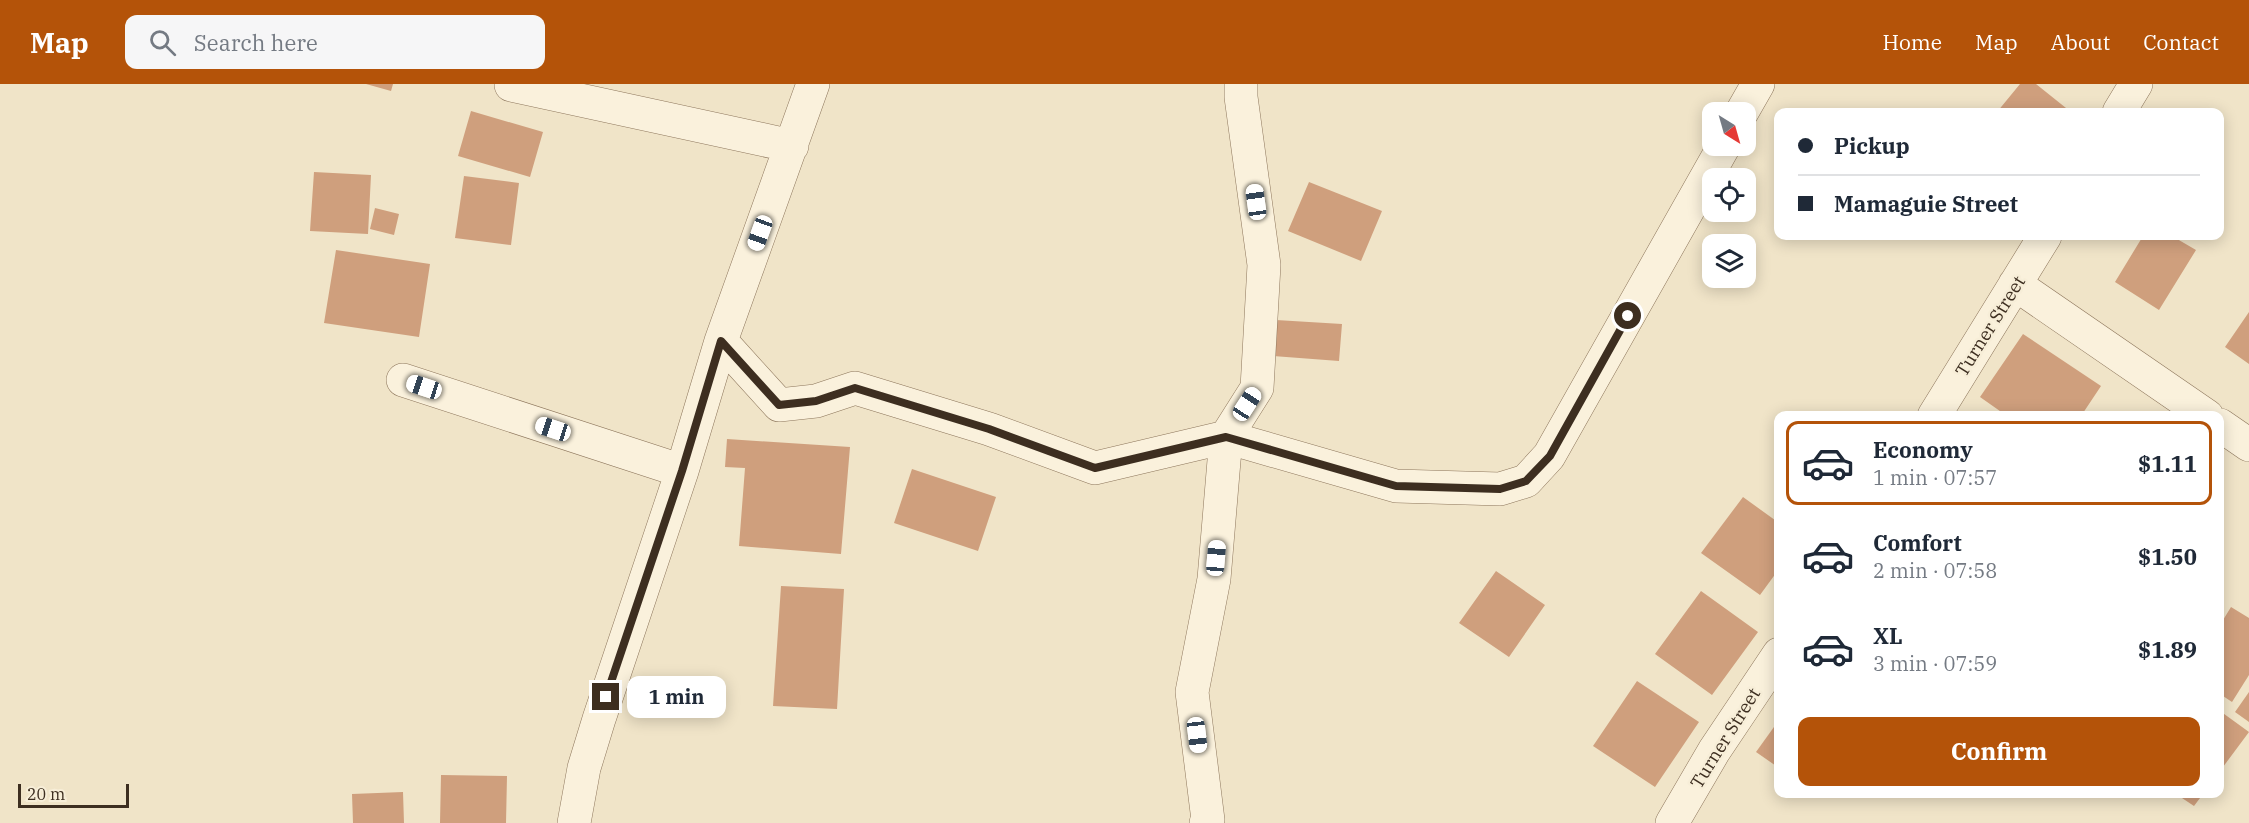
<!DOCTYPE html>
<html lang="en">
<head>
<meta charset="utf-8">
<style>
  :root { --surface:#fff; --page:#f6f6f7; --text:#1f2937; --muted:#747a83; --line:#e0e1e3; --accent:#b45309 }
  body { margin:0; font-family:"IBM Plex Serif",serif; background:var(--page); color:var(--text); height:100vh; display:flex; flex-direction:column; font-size:22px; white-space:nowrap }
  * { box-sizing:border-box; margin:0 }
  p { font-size:20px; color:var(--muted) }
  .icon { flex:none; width:33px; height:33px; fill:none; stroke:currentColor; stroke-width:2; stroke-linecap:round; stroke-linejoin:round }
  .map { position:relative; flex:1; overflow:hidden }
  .details { position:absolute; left:1774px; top:327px; width:450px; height:387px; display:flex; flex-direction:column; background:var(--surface); border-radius:12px; box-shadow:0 3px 15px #0003 }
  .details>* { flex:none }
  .banner { position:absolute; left:1774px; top:24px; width:450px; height:132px; border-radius:12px; box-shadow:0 3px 15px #0003; display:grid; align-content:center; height:132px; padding:0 24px; background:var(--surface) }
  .needle { width:39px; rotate:143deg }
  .fabs { position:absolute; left:1702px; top:18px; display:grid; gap:12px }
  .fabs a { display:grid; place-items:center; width:54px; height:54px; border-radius:12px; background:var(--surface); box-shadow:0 3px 15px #0003; font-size:30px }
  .scale { position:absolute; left:18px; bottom:15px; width:111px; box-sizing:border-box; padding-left:6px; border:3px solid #3d2e20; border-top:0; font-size:16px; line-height:21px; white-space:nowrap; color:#3d2e20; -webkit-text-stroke:4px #f7eed8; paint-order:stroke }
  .end { position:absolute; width:27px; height:27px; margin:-14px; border:8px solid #3d2e20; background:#fff; box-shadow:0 0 0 3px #fff }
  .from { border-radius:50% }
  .bubble { position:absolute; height:42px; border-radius:12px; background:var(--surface); box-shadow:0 3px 15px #0003; font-size:20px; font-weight:700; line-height:42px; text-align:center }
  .car { position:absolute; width:18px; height:36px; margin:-18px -9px; border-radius:8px; box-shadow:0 0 4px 2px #0007; background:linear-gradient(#fff 24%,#345 0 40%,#fff 0 76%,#345 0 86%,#fff 0) }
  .banner b { display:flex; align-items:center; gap:21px; height:57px; font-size:22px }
  .banner b+b { border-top:2px solid var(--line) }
  .banner i { width:15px; height:15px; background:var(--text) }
  ul { padding:10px 0 0; list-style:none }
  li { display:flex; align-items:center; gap:18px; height:84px; margin:0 12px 9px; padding:0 12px; border:3px solid transparent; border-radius:12px }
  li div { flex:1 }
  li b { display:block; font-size:22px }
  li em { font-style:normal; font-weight:700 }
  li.active { border-color:var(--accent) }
  li>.icon { width:54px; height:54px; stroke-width:1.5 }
  .primary-button { display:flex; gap:12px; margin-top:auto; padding:12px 24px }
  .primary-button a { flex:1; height:69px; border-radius:12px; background:var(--accent); color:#fff; font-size:24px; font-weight:700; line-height:69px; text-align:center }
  header { display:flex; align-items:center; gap:36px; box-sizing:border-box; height:84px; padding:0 30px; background:var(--accent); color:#fff }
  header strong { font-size:28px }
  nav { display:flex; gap:33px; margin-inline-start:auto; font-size:21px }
  .search { width:420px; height:54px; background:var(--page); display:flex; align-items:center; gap:15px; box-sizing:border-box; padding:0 21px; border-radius:12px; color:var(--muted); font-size:22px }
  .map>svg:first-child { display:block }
  .building { fill:#cf9f7d }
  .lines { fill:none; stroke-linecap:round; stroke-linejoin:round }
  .minor-casing { stroke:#8d765c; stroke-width:34 }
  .minor { stroke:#faf1dc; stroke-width:33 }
  .route { stroke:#3d2e20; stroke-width:8 }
  .labels { text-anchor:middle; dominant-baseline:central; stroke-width:5; stroke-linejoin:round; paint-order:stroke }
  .street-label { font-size:18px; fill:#3d2e20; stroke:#f7eed8 }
</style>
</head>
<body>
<header>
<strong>Map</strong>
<div class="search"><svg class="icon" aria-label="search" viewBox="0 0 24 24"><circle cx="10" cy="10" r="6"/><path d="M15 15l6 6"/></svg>Search here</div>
<nav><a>Home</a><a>Map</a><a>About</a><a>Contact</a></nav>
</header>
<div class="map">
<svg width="2249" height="739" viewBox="0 0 2249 739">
  <rect width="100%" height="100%" fill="#f0e4c8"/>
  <path class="building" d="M 366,0 L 393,0 L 391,7 Z
    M 2020,0 L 2036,0 L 2071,28 L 1997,28 Z
    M 471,27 L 543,48 L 530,93 L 458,72 Z
    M 314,88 L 371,91 L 368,150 L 310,147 Z
    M 464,92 L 519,99 L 511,161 L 455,154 Z
    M 1309,98 L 1382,127 L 1361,177 L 1288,147 Z
    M 375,124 L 399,130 L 394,151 L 370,145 Z
    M 2143,152 L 2172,152 L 2196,166 L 2159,226 L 2115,198 Z
    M 336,166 L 430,180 L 419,253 L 324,239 Z
    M 2249,228 L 2249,280 L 2225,263 Z
    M 1276,236 L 1342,240 L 1339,277 L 1273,272 Z
    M 2023,250 L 2101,302 L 2081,332 L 2007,332 L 1980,313 Z
    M 727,355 L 850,363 L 841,470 L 739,462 L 745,384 L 725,383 Z
    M 912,385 L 996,413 L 978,467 L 894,439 Z
    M 1743,413 L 1779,439 L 1779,485 L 1760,511 L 1701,469 Z
    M 1496,487 L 1545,521 L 1509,573 L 1459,539 Z
    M 781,502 L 844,505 L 837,625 L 773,622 Z
    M 1701,507 L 1758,548 L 1712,611 L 1655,570 Z
    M 2231,523 L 2249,534 L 2249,591 L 2232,618 L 2220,610 L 2220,541 Z
    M 1637,597 L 1699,638 L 1655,703 L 1593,662 Z
    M 2249,608 L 2249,638 L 2235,628 Z
    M 2220,627 L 2249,648 L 2220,687 Z
    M 1779,636 L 1779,684 L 1756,668 Z
    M 441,691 L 507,692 L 506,739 L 440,739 Z
    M 403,708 L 404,739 L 353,739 L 352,710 Z
    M 2176,710 L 2203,710 L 2194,722 Z"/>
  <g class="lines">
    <g class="minor-casing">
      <path id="minor" d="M 511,1 L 792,62
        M 1742,28 L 1758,0
        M 2119,28 L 2136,0
        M 2015,200 L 2207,332
        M 721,257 L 779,321 L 816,317 L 855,304 L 989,345 L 1095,384 L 1226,353 L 1396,402 L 1500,405 L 1526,397 L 1549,372 L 1724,62
        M 403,296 L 682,387
        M 1934,332 L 2045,152
        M 2220,341 L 2249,361
        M 574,739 L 584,684 L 599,635 L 682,387 L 721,257 L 813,0
        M 1206,739 L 1208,736 L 1192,608 L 1214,495 L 1226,353 L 1257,304 L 1264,181 L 1241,13 L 1241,0
        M 1672,739 L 1714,667 L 1779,570"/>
    </g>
    <use href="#minor" class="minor"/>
  </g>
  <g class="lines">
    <path class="route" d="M 606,613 L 682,387 L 721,257 L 779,321 L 816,317 L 855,304 L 989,345 L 1095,384 L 1226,353 L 1396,402 L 1500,405 L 1526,397 L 1550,372 L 1628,232"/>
  </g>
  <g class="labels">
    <g class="street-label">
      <text transform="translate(1990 242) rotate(-58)">Turner Street</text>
      <text transform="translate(1725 654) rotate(-58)">Turner Street</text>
    </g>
  </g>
</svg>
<div class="fabs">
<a><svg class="needle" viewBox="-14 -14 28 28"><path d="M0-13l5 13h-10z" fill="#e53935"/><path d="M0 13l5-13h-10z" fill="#747a83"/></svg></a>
<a><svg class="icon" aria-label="locate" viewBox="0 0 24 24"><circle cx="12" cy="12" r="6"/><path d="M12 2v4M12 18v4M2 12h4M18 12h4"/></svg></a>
<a><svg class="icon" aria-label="layers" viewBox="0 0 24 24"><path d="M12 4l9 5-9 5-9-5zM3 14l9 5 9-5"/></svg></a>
</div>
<div class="scale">20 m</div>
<i class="end from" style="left:1628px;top:232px"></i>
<i class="end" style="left:606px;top:613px"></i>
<div class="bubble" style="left:627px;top:592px;width:99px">1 min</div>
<i class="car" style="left:1256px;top:118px;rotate:352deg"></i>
<i class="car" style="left:760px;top:149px;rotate:200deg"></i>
<i class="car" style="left:424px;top:303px;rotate:288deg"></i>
<i class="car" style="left:1247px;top:320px;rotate:33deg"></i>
<i class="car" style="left:553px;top:345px;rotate:288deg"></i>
<i class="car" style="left:1216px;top:474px;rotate:5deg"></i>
<i class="car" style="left:1197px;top:651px;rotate:173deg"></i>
<div class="banner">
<b><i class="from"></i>Pickup</b>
<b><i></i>Mamaguie Street</b>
</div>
<section class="details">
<ul>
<li class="active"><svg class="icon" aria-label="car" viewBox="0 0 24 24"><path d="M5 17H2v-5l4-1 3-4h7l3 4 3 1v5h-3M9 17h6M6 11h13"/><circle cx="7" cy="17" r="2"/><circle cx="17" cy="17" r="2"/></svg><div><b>Economy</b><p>1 min · 07:57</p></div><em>$1.11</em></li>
<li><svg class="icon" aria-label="car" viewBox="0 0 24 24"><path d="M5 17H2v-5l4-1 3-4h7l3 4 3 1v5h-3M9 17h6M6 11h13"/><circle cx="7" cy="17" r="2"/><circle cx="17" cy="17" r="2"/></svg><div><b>Comfort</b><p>2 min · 07:58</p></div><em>$1.50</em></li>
<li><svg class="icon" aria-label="car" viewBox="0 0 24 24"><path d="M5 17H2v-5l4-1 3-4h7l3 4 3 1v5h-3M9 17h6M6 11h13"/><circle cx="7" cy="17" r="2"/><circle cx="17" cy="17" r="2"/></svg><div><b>XL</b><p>3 min · 07:59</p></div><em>$1.89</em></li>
</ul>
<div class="primary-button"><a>Confirm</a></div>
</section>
</div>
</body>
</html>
